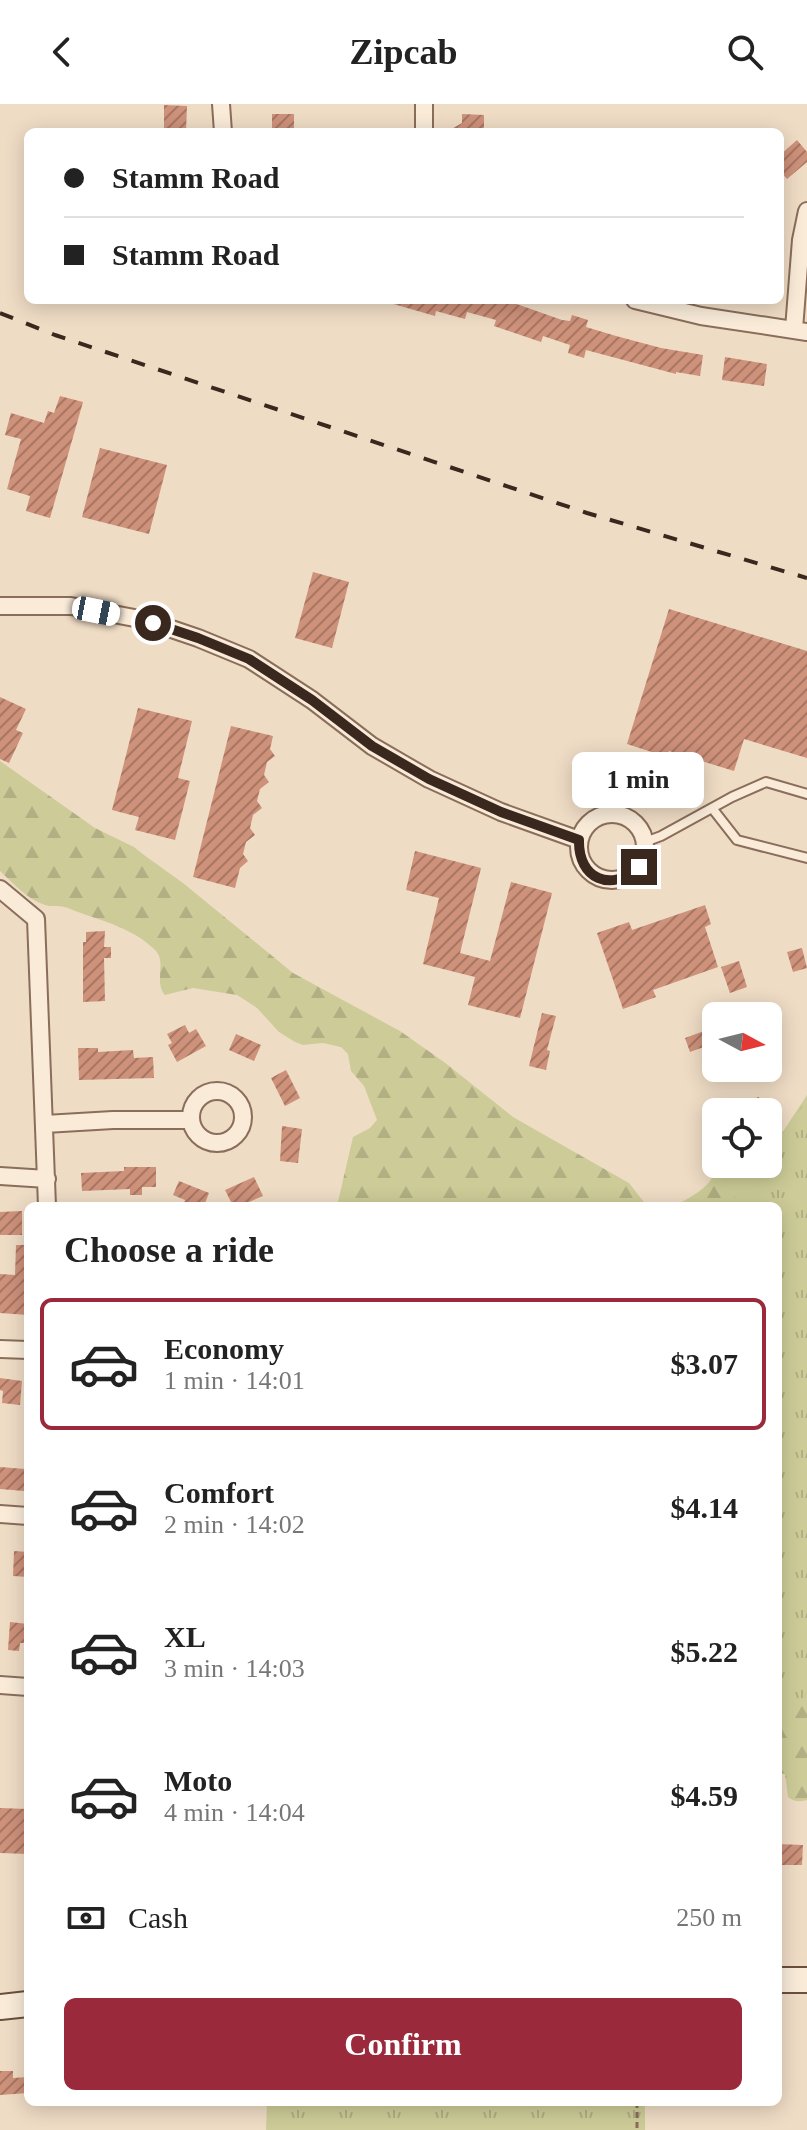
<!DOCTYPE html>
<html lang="en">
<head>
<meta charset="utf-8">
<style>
  :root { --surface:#fff; --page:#f6f6f6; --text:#222; --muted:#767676; --line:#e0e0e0; --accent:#9a293b }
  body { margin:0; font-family:"Times New Roman",serif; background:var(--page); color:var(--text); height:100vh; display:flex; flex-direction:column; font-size:30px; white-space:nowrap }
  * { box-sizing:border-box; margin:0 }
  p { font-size:26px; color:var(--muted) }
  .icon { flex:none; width:44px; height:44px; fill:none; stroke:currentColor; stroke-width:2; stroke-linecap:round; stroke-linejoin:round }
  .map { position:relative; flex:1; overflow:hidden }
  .panel { position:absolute; left:24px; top:1098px; width:758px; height:904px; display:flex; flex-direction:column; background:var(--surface); border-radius:12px; box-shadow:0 4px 20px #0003 }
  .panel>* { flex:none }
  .hud { position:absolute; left:24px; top:24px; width:760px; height:176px; border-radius:12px; box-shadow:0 4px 20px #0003; display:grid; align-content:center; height:176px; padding:0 40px; background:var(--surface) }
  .needle { width:52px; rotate:97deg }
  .tools { position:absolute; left:702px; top:898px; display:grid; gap:16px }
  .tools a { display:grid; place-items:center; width:80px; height:80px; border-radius:12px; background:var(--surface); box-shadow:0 4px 20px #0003; font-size:40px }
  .end { position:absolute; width:36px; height:36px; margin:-18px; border:10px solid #3a281f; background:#fff; box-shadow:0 0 0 4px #fff }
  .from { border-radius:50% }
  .bubble { position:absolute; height:56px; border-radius:12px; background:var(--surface); box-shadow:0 4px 20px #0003; font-size:26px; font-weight:600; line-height:56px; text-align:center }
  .car { position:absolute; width:24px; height:48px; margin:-24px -12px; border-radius:10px; box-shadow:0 0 6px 2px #0007; background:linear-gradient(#fff 24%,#345 0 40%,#fff 0 76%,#345 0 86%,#fff 0) }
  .hud b { display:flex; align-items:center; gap:28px; height:76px; font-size:30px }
  .hud b+b { border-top:2px solid var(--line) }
  .hud i { width:20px; height:20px; background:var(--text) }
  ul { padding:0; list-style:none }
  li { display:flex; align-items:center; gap:24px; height:132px; margin:0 16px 12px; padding:0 24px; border:4px solid transparent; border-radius:12px }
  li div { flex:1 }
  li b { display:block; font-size:30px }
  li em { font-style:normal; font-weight:600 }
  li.active { border-color:var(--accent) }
  li>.icon { width:72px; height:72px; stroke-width:1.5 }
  h2 { padding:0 40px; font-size:36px; line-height:96px }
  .pay { display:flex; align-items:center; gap:20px; height:88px; padding:0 40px; font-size:30px }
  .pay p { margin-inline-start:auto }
  .cta { display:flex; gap:16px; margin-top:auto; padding:16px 40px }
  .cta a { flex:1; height:92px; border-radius:12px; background:var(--accent); color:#fff; font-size:32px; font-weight:600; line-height:92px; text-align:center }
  header { display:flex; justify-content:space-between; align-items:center; height:104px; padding:0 40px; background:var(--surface); font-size:36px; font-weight:600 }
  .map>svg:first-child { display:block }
  .forest { fill:url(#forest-firs) }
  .park { fill:url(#park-tufts) }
  .building { fill:url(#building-hatch) }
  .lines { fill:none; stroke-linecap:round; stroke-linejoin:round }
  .service-casing { stroke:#8a6d5a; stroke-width:12 }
  .minor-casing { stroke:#8a6d5a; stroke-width:20 }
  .secondary-casing { stroke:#6c4e3e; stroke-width:28 }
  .path { stroke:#8a6d5a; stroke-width:3; stroke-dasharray:6 4; stroke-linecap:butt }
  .service { stroke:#f9ebd8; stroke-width:8 }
  .minor { stroke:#f9ebd8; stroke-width:16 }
  .secondary { stroke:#f9ebd8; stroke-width:24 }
  .rail { stroke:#3a281f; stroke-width:4; stroke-dasharray:14 14; stroke-linecap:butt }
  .route { stroke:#3a281f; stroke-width:10 }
</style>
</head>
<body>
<header><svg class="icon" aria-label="back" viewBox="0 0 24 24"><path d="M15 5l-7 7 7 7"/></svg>Zipcab<svg class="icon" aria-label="search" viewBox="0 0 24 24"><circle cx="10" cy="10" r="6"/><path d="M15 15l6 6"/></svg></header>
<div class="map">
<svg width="807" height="2026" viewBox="0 0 807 2026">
  <defs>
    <pattern id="forest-firs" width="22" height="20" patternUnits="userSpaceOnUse" patternTransform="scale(2)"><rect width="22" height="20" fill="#cdcc98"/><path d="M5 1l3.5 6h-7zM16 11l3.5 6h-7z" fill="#b1af83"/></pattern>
    <pattern id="park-tufts" width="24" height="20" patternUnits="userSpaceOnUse" patternTransform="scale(2)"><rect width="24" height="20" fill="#cdcc98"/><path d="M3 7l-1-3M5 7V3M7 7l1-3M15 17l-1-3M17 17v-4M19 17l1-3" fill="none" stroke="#b1af83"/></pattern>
    <pattern id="building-hatch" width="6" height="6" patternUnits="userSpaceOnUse" patternTransform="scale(2)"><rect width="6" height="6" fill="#ce917a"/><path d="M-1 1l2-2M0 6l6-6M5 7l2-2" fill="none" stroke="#a87663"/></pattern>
  </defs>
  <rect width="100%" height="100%" fill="#efdcc5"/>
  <path class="forest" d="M 0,657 L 95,724 L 134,743 L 144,751 L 183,779 L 293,869 L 400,927 L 444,958 L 513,1013 L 629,1079 L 647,1102 L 337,1102 L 353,1033 L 370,1024 L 377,1016 L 364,982 L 351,967 L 348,950 L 341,943 L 323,939 L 303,941 L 295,938 L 279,928 L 257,904 L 237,891 L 193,884 L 165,891 C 153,878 168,857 154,845 C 132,824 103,817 75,807 C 70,805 69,804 64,803 C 58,801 51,803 45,801 C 28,796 13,779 0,767 Z
    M 807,991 L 807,1696 C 800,1698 794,1698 788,1693 L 785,1670 L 778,1669 L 778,1102 L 674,1102 C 687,1095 709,1085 714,1069 C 715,1063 715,1055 716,1049 L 716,1060 L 768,1060 L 768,1046 L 784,1026 Z"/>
  <path class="park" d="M 807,997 L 807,1588 L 803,1599 L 778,1599 L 778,1102 L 729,1102 L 758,1060 L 768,1060 L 768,1047 Z
    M 267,1998 L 645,1998 L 645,2026 L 266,2026 Z"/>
  <path class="building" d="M 164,1 L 187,2 L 186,28 L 164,28 Z
    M 272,10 L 294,10 L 294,28 L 272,28 Z
    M 462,10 L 484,11 L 484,28 L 446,28 L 462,19 Z
    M 797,36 L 807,48 L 807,58 L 787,75 L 780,67 L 780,51 Z
    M 390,196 L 505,196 L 562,216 L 570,217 L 572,211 L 588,216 L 586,223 L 616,232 L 661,244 L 703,251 L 700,272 L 676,268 L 676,270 L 586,246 L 584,254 L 568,249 L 570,241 L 543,232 L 541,238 L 494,222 L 496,216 L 467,208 L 465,215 L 436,207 L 435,212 L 390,199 Z
    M 725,253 L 767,260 L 764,282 L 722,276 Z
    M 60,292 L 83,298 L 50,414 L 26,407 L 30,392 L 7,385 L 21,335 L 5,331 L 11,309 L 44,319 L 48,307 L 54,309 Z
    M 100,344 L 167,361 L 149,430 L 82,413 Z
    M 313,468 L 349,478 L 332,544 L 295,534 Z
    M 669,505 L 807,547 L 807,654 L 744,635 L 734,667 L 669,647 L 667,653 L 627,640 Z
    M 0,593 L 26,605 L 16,626 L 23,629 L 9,659 L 0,655 Z
    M 138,604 L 192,617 L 178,674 L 190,677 L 175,736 L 135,726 L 139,713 L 112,706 Z
    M 231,622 L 273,632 L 270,645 L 275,652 L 267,658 L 264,671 L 269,678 L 260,685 L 257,697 L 262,704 L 253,711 L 250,724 L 255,731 L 246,738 L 243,750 L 248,757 L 240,764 L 235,784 L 193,773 Z
    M 415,747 L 481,764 L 460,849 L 490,857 L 511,778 L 552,789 L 520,914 L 468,901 L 475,873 L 423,860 L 439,794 L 406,786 Z
    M 705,801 L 711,820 L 705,823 L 718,863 L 653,886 L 656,893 L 623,905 L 597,829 L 629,818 L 632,826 Z
    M 105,827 L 104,843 L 111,843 L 111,854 L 104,854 L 105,897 L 83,898 L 83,838 L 86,838 L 86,828 Z
    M 802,844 L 807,864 L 793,868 L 787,848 Z
    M 739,857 L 747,883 L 730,889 L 721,863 Z
    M 542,909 L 556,912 L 547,946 L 550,947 L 546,966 L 529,962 Z
    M 185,921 L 189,929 L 196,925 L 206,942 L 177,958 L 168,941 L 172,939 L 167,930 Z
    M 704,927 L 709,941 L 690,948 L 685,934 Z
    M 236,930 L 261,941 L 254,957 L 229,946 Z
    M 78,944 L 98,944 L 98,948 L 133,946 L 134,954 L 153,953 L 154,974 L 79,976 Z
    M 286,966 L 300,994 L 285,1002 L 271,974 Z
    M 759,993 L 764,1008 L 720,1008 L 719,1005 Z
    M 282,1022 L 302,1025 L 298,1059 L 280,1057 Z
    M 124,1063 L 156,1063 L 156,1083 L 142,1083 L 142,1091 L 130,1091 L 130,1085 L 82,1087 L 81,1069 L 124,1067 Z
    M 254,1073 L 263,1092 L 249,1098 L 251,1102 L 233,1102 L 225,1086 Z
    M 179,1077 L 209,1089 L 204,1102 L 183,1102 L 185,1096 L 173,1091 Z
    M 22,1107 L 22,1131 L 0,1131 L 0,1108 Z
    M 16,1141 L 28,1141 L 28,1211 L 0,1209 L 0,1170 L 15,1171 Z
    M 0,1274 L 22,1277 L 20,1301 L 2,1299 L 3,1287 L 0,1286 Z
    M 0,1363 L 25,1365 L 24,1387 L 0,1385 Z
    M 14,1447 L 28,1448 L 28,1473 L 13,1472 Z
    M 10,1518 L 28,1520 L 28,1539 L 20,1539 L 19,1547 L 8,1546 Z
    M 0,1704 L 28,1705 L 28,1750 L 0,1749 Z
    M 778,1740 L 803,1741 L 802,1761 L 778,1761 Z
    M 0,1967 L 13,1967 L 13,1974 L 28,1973 L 28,1989 L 0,1991 Z"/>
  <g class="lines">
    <g class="service-casing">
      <path id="service" d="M 712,704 L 737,736 L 807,754
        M 645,738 L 661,732 L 732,693 L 766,678 L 807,690"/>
    </g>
    <g class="minor-casing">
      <path id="minor" d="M 221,0 L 223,28
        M 424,28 L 424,0
        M 635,196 L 701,212 L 807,228
        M 794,225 L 801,136 L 807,107
        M 0,502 L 71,502 L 145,516 L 198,534 L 249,555 L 312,596 L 372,642 L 429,675 L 501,708 L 579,736
        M579 743a33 33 0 1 1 66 0a33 33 0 1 1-66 0Z
        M 0,785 L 36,815 L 47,1102
        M191 1013a26 26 0 1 1 52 0a26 26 0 1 1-52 0Z
        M 45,1020 L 113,1016 L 191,1016
        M 0,1072 L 47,1075
        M 0,1245 L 28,1246
        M 0,1410 L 28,1412
        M 0,1581 L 28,1583"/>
    </g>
    <g class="secondary-casing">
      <path id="secondary" d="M 778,1876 L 807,1876
        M 0,1903 L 28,1900"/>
    </g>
    <path class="path" d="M 637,1998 L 637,2026"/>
    <use href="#service" class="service"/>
    <use href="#minor" class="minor"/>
    <use href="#secondary" class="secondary"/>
    <path class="rail" d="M 0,209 L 55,231 L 587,409 L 807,474"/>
  </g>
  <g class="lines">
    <path class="route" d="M 153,519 L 198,534 L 249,555 L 312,596 L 372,642 L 429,675 L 501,708 L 579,736 C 578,775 611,789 639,763"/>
  </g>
</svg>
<div class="tools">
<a><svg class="needle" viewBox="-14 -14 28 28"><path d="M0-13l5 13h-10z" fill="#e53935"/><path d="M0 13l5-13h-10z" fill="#767676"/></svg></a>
<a><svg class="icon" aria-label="locate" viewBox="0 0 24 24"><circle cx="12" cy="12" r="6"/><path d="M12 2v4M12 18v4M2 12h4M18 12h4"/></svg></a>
</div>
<i class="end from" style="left:153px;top:519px"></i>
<i class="end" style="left:639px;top:763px"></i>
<div class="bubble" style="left:572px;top:648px;width:132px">1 min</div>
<i class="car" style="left:96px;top:507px;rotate:101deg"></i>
<div class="hud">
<b><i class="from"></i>Stamm Road</b>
<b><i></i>Stamm Road</b>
</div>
<section class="panel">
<h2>Choose a ride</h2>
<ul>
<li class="active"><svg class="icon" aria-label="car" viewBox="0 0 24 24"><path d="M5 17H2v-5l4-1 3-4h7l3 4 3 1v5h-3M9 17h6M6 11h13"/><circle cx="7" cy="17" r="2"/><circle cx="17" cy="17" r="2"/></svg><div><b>Economy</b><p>1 min · 14:01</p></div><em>$3.07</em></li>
<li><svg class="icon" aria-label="car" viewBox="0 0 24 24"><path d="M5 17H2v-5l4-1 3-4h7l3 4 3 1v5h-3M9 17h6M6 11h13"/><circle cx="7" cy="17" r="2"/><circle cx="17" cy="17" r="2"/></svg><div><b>Comfort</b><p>2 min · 14:02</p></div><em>$4.14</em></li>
<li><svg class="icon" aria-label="car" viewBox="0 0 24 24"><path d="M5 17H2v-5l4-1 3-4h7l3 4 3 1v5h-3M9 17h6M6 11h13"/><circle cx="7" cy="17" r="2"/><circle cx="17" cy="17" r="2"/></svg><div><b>XL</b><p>3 min · 14:03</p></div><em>$5.22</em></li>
<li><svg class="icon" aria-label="car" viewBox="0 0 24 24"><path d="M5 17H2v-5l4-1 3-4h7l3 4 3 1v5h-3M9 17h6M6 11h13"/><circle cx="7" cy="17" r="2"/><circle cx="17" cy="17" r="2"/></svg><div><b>Moto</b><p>4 min · 14:04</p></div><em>$4.59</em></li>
</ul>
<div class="pay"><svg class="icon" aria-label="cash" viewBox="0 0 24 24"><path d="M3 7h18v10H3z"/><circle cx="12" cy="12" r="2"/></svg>Cash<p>250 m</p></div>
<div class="cta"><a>Confirm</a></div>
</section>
</div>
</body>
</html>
